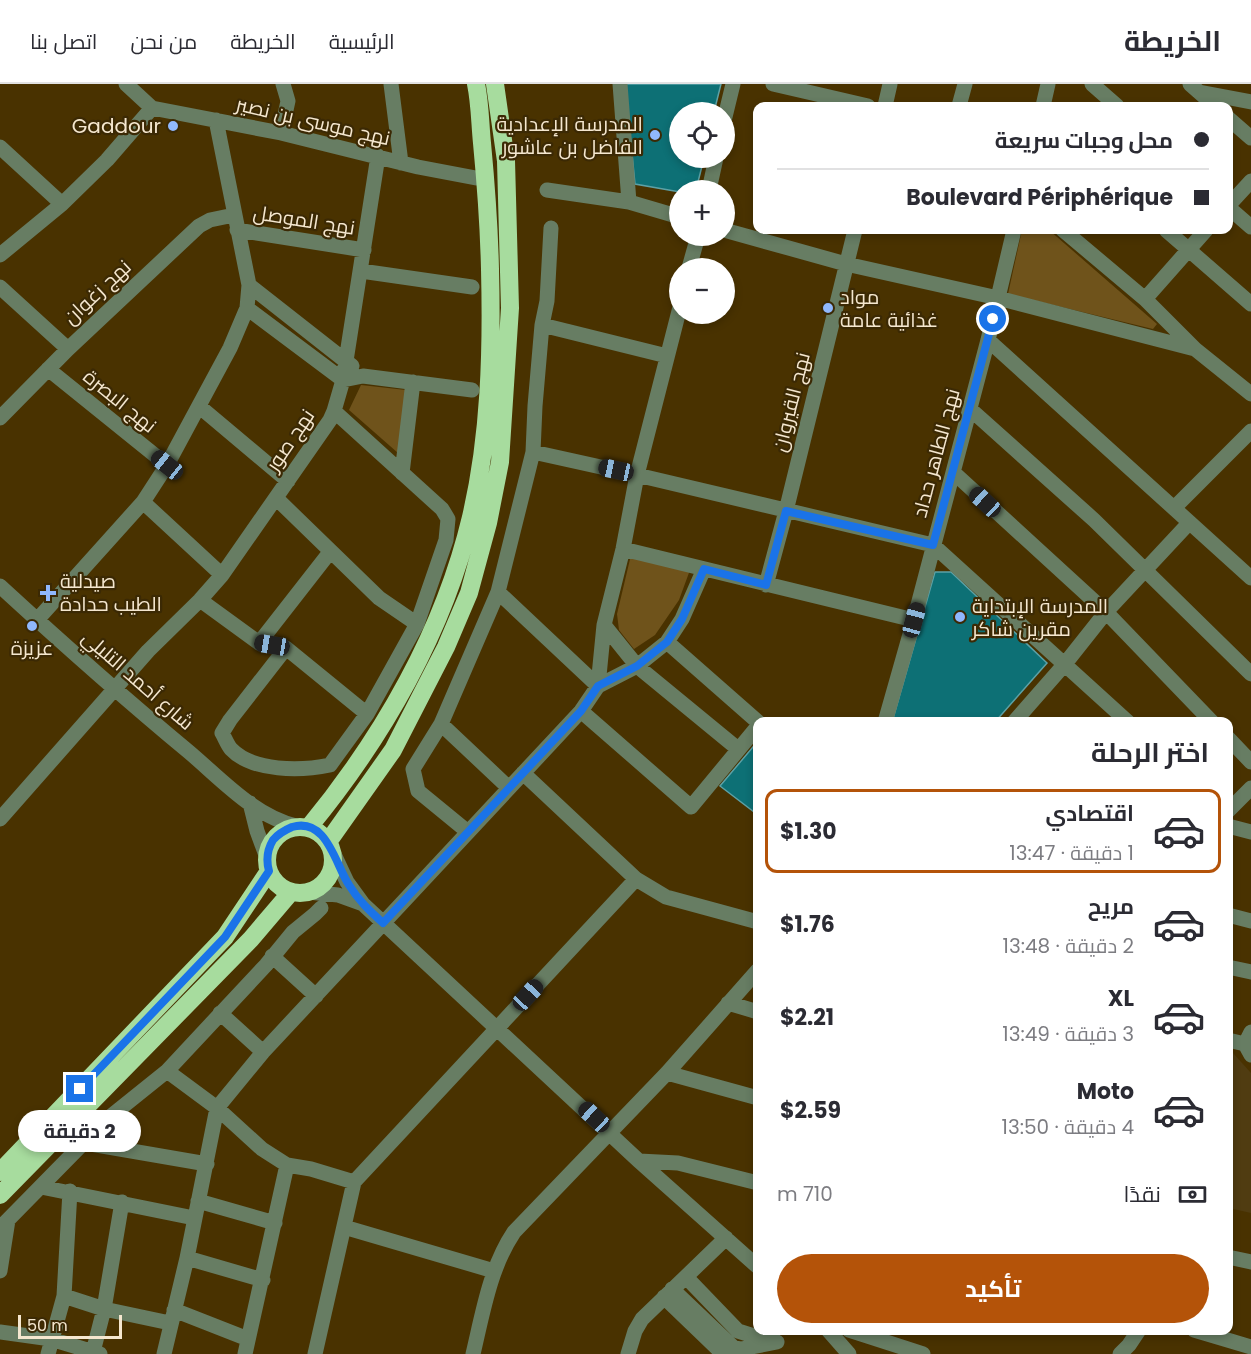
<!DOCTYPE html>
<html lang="ar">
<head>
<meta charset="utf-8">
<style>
  :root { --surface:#fff; --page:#f2f2f3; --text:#2b2b33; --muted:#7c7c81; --line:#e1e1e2; --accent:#b45309 }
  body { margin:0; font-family:Poppins,Cairo,sans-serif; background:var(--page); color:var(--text); direction:rtl; height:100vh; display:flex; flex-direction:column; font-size:22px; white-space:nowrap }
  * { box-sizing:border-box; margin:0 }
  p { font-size:20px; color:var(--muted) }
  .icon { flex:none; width:33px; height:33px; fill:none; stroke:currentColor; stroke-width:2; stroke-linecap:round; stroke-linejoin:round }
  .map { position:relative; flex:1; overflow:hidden; direction:ltr }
  .side { position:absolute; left:753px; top:633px; width:480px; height:618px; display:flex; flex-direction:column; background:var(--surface); border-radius:12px; box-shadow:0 3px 9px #0003; direction:rtl }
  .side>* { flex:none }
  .guide { position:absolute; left:753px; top:18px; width:480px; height:132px; border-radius:12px; box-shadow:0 3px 9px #0003; direction:rtl; display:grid; align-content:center; height:132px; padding:0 24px; background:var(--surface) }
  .fabs { position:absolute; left:669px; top:18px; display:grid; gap:12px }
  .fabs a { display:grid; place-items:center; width:66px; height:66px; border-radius:50%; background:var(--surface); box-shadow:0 3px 9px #0003; font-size:30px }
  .scale { position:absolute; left:18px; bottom:15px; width:104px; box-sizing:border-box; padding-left:6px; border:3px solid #f5e7cf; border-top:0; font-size:16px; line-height:21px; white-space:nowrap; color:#f5e7cf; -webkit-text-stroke:4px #3b2904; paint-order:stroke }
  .end { position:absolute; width:27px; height:27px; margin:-14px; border:8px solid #1a73e8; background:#fff; box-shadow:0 0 0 3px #fff }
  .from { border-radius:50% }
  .bubble { position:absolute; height:42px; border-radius:21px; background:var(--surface); box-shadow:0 3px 9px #0003; font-size:20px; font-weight:700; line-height:42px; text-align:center; direction:rtl }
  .car { position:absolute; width:18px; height:36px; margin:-18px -9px; border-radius:8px; box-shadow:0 0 4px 2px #0007; background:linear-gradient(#222 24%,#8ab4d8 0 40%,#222 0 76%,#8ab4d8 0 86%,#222 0) }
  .guide b { display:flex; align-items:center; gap:21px; height:57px; font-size:22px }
  .guide b+b { border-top:2px solid var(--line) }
  .guide i { width:15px; height:15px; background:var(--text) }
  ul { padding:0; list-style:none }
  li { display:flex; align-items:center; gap:18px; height:84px; margin:0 12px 9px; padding:0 12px; border:3px solid transparent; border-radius:12px }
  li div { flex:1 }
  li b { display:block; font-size:22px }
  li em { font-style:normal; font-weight:700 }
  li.current { border-color:var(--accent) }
  li>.icon { width:54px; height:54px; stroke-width:1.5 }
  h2 { padding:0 24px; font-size:27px; line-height:72px }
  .pay { display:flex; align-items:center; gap:15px; height:66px; padding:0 24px; font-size:22px }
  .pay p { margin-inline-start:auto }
  .primary-button { display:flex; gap:12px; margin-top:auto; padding:12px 24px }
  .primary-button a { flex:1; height:69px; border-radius:36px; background:var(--accent); color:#fff; font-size:24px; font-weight:700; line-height:69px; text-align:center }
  header { display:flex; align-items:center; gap:36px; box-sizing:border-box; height:84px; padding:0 30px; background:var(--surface); border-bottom:2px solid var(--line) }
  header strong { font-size:28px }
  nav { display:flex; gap:33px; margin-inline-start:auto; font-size:21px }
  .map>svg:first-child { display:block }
  .built { fill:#503c11 }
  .green { fill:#6f531b }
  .building { fill:#0d7075; stroke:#5ca1a6; stroke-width:1.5 }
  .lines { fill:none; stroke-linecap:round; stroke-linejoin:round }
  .minor { stroke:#677d63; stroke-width:15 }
  .highway { stroke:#a7dc9e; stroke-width:18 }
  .route { stroke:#1a73e8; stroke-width:8 }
  .poi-dot { fill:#90b8fd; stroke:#3b2904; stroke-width:2 }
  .labels { text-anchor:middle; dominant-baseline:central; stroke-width:4.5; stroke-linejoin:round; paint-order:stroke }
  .street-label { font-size:20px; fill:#f5e7cf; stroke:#3b2904 }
  .poi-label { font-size:20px; fill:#f5e7cf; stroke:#3b2904; text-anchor:start }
</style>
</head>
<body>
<header>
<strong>الخريطة</strong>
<nav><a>الرئيسية</a><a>الخريطة</a><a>من نحن</a><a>اتصل بنا</a></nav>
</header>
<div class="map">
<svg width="1251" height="1270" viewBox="0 0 1251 1270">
  <rect width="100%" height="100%" fill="#493200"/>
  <path class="built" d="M 1229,967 L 1233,969 L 1251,989 L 1251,1129 L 1229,1124 Z"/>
  <path class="green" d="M 1022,146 L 1049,146 L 1157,240 L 1153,245 L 1008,210 Z
    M 361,301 L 406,306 L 398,369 L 349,326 Z
    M 631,471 L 690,486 L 679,516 L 655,551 L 634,565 L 619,546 L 617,530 Z"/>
  <path class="building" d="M 625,0 L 721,0 L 714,28 L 680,28 L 680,74 L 704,74 L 696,106 L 680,108 L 635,100 Z
    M 935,488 L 951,488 L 1047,579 L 995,638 L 892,638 Z
    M 758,657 L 758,731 L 720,702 Z"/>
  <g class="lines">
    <path class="minor" d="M 126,0 L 152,24
      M 391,0 L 401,79
      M 620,0 L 629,118
      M 773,0 L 868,22
      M 1092,0 L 1117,22
      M 1190,0 L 1215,22
      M 1199,8 L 1251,18
      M 885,22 L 890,0
      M 959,22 L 965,0
      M 1043,22 L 1048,0
      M 1228,34 L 1251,54
      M 724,37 L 733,0
      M 281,49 L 288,17 L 283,0
      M 0,63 L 62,120
      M 547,106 L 629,118 L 680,133
      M 709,106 L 716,74
      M 1228,122 L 1251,97
      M 1228,123 L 1251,143
      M 237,146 L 364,166
      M 724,146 L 846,180 L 998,214 L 1195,265
      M 1063,146 L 1145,215 L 1195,265 L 1251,310
      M 1166,146 L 1251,220
      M 0,171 L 62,120 L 107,76 L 152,24 L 281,49 L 418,83 L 476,94
      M 689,184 L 698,152
      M 361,187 L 472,203
      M 249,201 L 352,282
      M 0,203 L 68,265
      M 1145,215 L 1206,146
      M 247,224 L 343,296 L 363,292 L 472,306
      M 542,241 L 667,272
      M 988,256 L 1251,494
      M 48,285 L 167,381
      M 200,323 L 288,397
      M 969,324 L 1094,436 L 1251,590
      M 334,327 L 442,425 L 448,435 L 446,456 L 417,540 L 367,630 L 330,681 C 301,687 253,688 231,665 C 227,660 225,654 222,649 L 230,636 L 286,564 L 367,630
      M 0,334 L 68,265 L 199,142 L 210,136 L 234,131
      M 533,368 L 637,391 L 933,461 L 1128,638
      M 953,388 L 1106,528 L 1212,638
      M 402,389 L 413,298
      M 276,414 L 379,514 L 417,540
      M 143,418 L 222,491
      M 1175,423 L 1251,347
      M 623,465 L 914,536
      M 766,501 L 786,427 L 855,146
      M 0,502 C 62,559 124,614 189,668 C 221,695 254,732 296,742
      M 498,508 L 598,602
      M 200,516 L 259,559 L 286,564
      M 37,536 L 143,418 L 167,381 L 230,264 L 247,224 L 249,201 L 216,36
      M 604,541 L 637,582 L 738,665
      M 667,558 L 682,535 L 704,485
      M 259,559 L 330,468
      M 598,602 L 604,541 L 623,465 L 637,391 L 680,223
      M 581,627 L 691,723 L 758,642
      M 885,638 L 914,536 L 988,256 L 1014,146
      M 1014,638 L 1064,581 L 1106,528 L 1189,439
      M 441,640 L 509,704
      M 1228,654 L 1251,678
      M 523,689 L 636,795 L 666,813 L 758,838
      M 250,719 L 257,747 L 267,774
      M 1228,727 L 1251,704
      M 0,735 L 148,567 L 200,516 L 222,491 L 330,336 L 334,327 L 343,296 L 378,72
      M 1228,742 L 1251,748
      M 468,748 L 418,707 L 413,685 L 441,640 L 498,508 L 533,368 L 535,322 L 542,241 L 547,217 L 551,144
      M 332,766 L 347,798 L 363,820 L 639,1077 L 758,1183
      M 308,808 L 338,811 L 363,820
      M 1228,831 L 1251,837
      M 272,872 L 316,912
      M 1228,883 L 1251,888
      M 728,919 L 758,928
      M 220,929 L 263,968
      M 1251,948 L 1245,960 L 1251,971
      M 1228,956 L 1245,960
      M 167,987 L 217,1024 L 262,1065 L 287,1081 L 311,1085 L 354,1098
      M 667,989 L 758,1014
      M 85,1059 L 207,1080
      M 639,1077 L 678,1079 L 758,1099
      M 41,1103 L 194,1134
      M 198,1117 L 275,1139
      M 344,1143 L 494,1187
      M 0,1144 L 106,1036 L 167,987 L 266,881 L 293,848 L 315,830 L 321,824
      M 1228,1173 L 1251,1178
      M 187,1174 L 263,1196
      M 0,1187 L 8,1136
      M 686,1193 L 738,1247 L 757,1253 L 773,1250
      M 672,1205 L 734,1264 L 741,1265 L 777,1258
      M 64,1212 L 104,1225 L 170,1239
      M 664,1213 L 721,1268 L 726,1270
      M 174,1226 L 248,1255
      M 828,1246 L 849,1270
      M 849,1246 L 923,1270
      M 1194,1246 L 1251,1263
      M 0,1248 L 51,1255 L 100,1270
      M 93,1268 L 104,1225 L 122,1118
      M 48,1270 L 64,1212 L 70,1107
      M 164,1270 L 187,1174 L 217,1024 L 263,968 L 581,627 L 598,602 L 637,582 L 667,558 L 758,638
      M 245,1270 L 287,1081
      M 315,1270 L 354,1098 L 636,795
      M 473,1270 C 483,1228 490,1184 514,1148 L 667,989 L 758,886
      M 628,1270 L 635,1247 L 642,1235 L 726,1154
      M 1120,1270 L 1129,1261 L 1139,1246"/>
    <path class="highway" d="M267 776a33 33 0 1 1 66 0a33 33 0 1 1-66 0Z
      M 309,743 C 383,653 444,547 471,433 C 490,352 492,267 490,185 C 489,143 486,101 482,59 C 480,39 480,19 476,0
      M 328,758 L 393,666 L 446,563 L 469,509 L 488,439 L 500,378 L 510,224 L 506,77 L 495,0
      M 0,1088 L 225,853 L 269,787
      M 0,1111 L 251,855 L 291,808"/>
  </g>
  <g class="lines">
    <path class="route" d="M 80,1005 L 225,853 L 269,787 C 266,776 267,766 273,756 C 278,750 285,746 292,743 C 327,733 335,780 349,801 C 358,816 370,827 383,839 L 581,627 L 598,602 L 637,582 L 667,558 L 682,535 L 704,485 L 766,501 L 786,427 L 933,461 L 993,235"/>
  </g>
  <g class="poi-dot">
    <circle cx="173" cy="42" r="6"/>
    <circle cx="655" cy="51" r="6"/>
    <circle cx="828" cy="224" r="6"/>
    <path d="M45 500h6v6h6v6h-6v6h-6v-6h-6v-6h6z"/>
    <circle cx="960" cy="533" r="6"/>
    <circle cx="32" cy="542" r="6"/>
  </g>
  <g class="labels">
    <g class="street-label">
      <text transform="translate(313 37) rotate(13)">نهج موسى بن نصير</text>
      <text transform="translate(304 136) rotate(9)">نهج الموصل</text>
      <text transform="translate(97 208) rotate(-43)">نهج زغوان</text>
      <text transform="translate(120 317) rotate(39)">نهج البصرة</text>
      <text transform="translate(791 318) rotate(-76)">نهج القيروان</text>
      <text transform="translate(290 356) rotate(-56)">نهج صور</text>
      <text transform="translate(936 369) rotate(-75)">نهج الطاهر حداد</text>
      <text transform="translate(138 596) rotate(41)">شارع أحمد التليلي</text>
    </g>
    <g class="poi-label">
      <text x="643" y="40" text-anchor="end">المدرسة الإعدادية<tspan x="643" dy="23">الفاضل بن عاشور</tspan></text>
      <text x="161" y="42" text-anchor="end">Gaddour</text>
      <text x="840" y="213">مواد<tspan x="840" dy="23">غذائية عامة</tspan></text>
      <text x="60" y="497">صيدلية<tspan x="60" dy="23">الطيب حدادة</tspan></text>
      <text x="972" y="522">المدرسة الإبتداية<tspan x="972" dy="23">مقرين شاكر</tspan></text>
      <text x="32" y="564" text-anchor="middle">عزيزة</text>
    </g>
  </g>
</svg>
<div class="fabs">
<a><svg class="icon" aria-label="locate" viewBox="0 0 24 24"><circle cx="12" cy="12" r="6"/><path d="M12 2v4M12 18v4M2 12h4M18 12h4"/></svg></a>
<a>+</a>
<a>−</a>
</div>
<div class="scale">50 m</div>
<i class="end from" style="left:993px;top:235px"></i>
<i class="end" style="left:80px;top:1005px"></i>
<div class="bubble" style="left:18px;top:1026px;width:123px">2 دقيقة</div>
<i class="car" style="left:167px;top:381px;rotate:309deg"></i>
<i class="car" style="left:616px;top:386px;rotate:282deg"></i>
<i class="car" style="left:985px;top:418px;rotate:313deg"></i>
<i class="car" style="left:914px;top:536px;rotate:15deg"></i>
<i class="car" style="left:272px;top:561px;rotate:280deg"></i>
<i class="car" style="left:528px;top:911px;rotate:43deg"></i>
<i class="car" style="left:594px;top:1033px;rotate:313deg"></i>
<div class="guide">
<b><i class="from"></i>محل وجبات سريعة</b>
<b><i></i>Boulevard Périphérique</b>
</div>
<section class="side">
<h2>اختر الرحلة</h2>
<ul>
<li class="current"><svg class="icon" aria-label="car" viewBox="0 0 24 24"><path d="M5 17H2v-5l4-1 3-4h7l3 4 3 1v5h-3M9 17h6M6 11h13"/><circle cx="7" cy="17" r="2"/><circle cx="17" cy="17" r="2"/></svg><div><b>اقتصادي</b><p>1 دقيقة · 13:47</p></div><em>$1.30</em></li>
<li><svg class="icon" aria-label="car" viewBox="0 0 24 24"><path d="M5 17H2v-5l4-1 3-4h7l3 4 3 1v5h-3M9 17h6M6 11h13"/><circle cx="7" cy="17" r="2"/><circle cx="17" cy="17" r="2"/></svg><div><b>مريح</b><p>2 دقيقة · 13:48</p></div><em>$1.76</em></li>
<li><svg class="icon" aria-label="car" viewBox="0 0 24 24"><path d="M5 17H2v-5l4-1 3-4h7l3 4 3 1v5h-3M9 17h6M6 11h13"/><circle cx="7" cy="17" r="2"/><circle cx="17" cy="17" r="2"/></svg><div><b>XL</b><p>3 دقيقة · 13:49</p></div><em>$2.21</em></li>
<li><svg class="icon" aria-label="car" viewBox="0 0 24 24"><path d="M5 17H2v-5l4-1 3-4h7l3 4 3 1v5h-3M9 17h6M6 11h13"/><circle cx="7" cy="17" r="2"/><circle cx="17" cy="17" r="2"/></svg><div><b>Moto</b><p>4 دقيقة · 13:50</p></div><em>$2.59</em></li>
</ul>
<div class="pay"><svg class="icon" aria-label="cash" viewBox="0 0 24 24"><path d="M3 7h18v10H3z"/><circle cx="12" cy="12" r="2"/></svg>نقدًا<p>710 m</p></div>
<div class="primary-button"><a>تأكيد</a></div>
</section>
</div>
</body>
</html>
